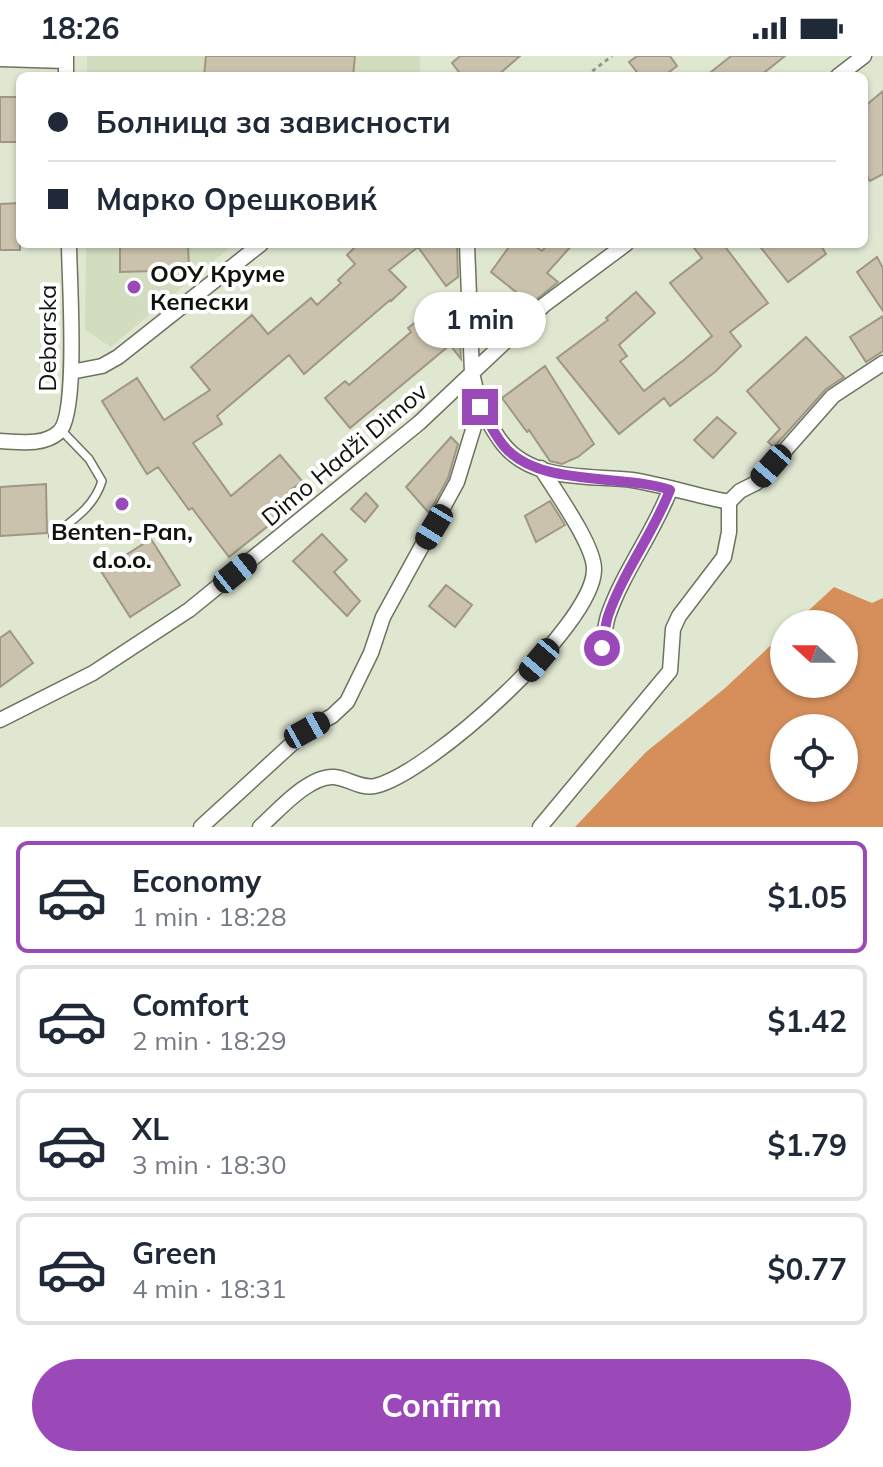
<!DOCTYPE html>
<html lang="en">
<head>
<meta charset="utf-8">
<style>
  :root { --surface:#fff; --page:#f2f2f3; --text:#1f2937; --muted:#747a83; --line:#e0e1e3; --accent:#9b49b8 }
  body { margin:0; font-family:Mulish,sans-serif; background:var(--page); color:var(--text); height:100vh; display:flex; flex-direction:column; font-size:30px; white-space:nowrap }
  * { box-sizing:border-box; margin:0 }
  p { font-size:26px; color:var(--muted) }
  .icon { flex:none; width:44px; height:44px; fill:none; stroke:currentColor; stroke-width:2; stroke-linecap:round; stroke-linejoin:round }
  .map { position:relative; height:771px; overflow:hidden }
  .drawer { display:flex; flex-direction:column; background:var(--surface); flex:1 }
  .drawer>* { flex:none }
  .top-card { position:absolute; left:16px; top:16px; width:852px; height:176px; border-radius:12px; box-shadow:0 2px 6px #0004; display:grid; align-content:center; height:176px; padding:0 32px; background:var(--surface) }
  .needle { width:52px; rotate:291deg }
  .fabs { position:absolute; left:770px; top:554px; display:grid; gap:16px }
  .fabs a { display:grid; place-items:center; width:88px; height:88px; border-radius:50%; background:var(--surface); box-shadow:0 2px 6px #0004; font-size:40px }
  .end { position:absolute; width:36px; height:36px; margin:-18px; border:10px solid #9b49b8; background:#fff; box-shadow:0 0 0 4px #fff }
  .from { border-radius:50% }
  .bubble { position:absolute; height:56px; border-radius:28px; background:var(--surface); box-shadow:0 2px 6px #0004; font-size:26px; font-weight:700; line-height:56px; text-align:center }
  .car { position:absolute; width:24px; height:48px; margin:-24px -12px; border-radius:10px; box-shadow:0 0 6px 2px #0007; background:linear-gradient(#222 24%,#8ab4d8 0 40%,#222 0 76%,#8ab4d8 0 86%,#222 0) }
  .top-card b { display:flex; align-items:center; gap:28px; height:76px; font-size:30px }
  .top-card b+b { border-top:2px solid var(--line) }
  .top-card i { width:20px; height:20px; background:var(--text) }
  ul { padding:14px 0 0; list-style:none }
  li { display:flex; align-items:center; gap:24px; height:112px; margin:0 16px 12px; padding:0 16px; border:4px solid var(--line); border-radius:12px }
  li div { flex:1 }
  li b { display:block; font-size:30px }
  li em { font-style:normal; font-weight:700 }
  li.selected { border-color:var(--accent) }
  li>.icon { width:72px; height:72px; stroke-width:1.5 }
  .action { display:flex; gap:16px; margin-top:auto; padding:16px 32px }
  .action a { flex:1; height:92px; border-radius:48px; background:var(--accent); color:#fff; font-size:32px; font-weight:700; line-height:92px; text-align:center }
  .status { display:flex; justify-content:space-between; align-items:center; height:56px; padding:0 40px; background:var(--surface); direction:ltr }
  .status svg { height:22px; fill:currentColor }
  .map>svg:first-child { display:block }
  .built { fill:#d2dcbf }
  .forest { fill:#d68f5b; fill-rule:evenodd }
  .building { fill:#cac2ac; stroke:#9f9783; stroke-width:2 }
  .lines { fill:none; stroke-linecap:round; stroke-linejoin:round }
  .lane-casing { stroke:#6c735f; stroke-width:10 }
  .street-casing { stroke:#6c735f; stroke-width:17 }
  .path { stroke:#939988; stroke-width:3; stroke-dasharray:4 4; stroke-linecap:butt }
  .lane { stroke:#fff; stroke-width:7 }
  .street { stroke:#fff; stroke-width:14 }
  .route { stroke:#9b49b8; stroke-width:10 }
  .poi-dot { fill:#9b49b8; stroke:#fff; stroke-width:3 }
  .labels { text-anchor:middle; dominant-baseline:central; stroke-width:8; stroke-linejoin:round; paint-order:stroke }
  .poi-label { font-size:24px; font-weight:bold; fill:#10130b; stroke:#fff; text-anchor:start }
  .street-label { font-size:24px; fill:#10130b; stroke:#fff }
</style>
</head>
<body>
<div class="status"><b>18:26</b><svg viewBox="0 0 49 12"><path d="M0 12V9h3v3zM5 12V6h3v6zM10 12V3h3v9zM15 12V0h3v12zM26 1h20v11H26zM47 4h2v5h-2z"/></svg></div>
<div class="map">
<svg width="883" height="771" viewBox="0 0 883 771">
  <rect width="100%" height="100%" fill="#e0e7d1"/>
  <path class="built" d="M 87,0 L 420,0 L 420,20 L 87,20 Z
    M 86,188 L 234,188 L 111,291 L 85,274 Z"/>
  <path class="forest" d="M 834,531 L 872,547 L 883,542 L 883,771 L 575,771 L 646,696 L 724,633 L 784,577 L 784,628 L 844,628 L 844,568 L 794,568 ZM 784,672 L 844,672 L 844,732 L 784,732 Z"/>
  <path class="building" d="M 206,0 L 355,0 L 353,20 L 204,20 Z
    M 460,0 L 520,0 L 497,20 L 462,20 L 452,7 Z
    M 637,0 L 670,0 L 677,10 L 664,20 L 640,20 L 629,6 Z
    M 731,0 L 785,0 L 760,20 L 706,20 Z
    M 883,35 L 883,118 L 870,125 L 864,117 L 864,51 Z
    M 0,41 L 20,41 L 20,86 L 0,86 Z
    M 20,147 L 20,194 L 0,194 L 0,148 Z
    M 120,188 L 188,188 L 189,214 L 120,216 Z
    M 358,188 L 457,188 L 458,221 L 446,230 L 418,191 L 389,214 L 406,231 L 391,245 L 390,244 L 304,318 L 289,299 L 217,360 L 222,368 L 193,387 L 231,440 L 280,399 L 302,425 L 270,452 L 278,462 L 229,501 L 192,452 L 189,454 L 158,411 L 147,418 L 102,345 L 137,322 L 164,364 L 210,334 L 191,311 L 252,259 L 268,278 L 311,242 L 317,249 L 341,227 L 338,224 L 355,208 L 347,199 Z
    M 511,188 L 532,188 L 542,195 L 548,188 L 573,188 L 547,217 L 558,226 L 531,248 L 491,216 Z
    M 691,188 L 723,188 L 768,247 L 730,276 L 741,290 L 715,316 L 670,350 L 664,342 L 619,378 L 557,302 L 608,264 L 606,262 L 636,236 L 655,257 L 619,289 L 627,300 L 620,305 L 644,335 L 685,303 L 712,280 L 670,227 L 702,202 Z
    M 758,188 L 820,188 L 826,198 L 788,226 Z
    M 877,201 L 883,212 L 883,255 L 857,216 Z
    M 424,260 L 439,280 L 458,260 L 461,303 L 450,289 L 350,372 L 325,342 L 345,325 L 349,329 L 411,276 L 408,272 Z
    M 883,260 L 883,295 L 866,306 L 850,281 Z
    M 806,281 L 844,321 L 826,333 L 774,391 L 768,386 L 780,373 L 747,335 Z
    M 545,310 L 594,388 L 578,401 L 562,408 L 550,405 L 529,374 L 527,376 L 502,342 Z
    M 717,361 L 736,377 L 713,402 L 694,384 Z
    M 451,381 L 458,388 L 448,422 L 429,457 L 406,431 Z
    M 46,428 L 47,477 L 0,480 L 0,431 Z
    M 366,437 L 378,450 L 365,466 L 351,453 Z
    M 550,445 L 565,469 L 536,486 L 525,460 Z
    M 322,478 L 347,504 L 334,516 L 360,545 L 347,560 L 293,505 Z
    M 151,483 L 180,529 L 130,561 L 101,515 Z
    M 446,529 L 472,549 L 455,571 L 429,550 Z
    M 10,575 L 33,607 L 0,631 L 0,582 Z"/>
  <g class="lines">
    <g class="lane-casing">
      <path id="lane" d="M 53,480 C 74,463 94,451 102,425 L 89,403 L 62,375"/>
    </g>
    <g class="street-casing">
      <path id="street" d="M 66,0 L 66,20
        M 0,3 L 66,5
        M 838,20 L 864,0
        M 467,188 L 472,317 L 480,351
        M 71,316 L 102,310 L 118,301 L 261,188
        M 0,385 C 19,386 44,390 59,376 C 79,358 69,220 69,188
        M 602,592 C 604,582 605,570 608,560 C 623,516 653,478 670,434
        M 0,664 L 93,617 L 189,554 L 419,367 L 544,249 L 626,188
        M 201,771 L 307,674 L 332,660 L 347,646 L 371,597 L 383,561 L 457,426 L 480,351 C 487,363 494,377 503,388 C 533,426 589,419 632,424 C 664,429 697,440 729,446 L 740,435 L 756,427 L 833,340 L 883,307
        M 260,771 C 277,756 309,719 334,721 C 348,722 360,733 375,730 C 429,718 593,570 594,514 C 595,490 555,435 541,412
        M 540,771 L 670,615 L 673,573 L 679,560 L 724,501 L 729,476 L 729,446"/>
    </g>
    <path class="path" d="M 586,20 L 612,0"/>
    <use href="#lane" class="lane"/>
    <use href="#street" class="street"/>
  </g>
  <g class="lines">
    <path class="route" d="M 480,351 C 487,363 494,378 503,389 C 538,432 620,417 670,434 C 653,478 623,516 608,560 C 605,570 604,582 602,592"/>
  </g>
  <g class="poi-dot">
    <circle cx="134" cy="231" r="8"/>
    <circle cx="122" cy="448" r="8"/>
  </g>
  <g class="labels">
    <g class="poi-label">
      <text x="150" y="217">ООУ Круме<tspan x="150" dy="28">Кепески</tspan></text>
      <text x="122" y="475" text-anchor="middle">Benten-Pan,<tspan x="122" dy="28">d.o.o.</tspan></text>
    </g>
    <g class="street-label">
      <text transform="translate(47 282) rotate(-90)">Debarska</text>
      <text transform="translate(344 398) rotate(-40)">Dimo Hadži Dimov</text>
    </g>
  </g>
</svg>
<div class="fabs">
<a><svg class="needle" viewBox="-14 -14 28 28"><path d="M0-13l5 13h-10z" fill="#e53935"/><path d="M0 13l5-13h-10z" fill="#747a83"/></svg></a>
<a><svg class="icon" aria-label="locate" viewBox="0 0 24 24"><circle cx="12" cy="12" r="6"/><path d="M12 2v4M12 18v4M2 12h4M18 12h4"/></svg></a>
</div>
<i class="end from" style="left:602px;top:592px"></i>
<i class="end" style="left:480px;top:351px"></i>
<div class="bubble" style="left:414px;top:236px;width:132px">1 min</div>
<i class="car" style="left:771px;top:410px;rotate:221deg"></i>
<i class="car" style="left:434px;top:471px;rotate:211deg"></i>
<i class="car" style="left:235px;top:517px;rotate:51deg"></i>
<i class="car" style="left:539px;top:604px;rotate:220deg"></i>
<i class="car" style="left:307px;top:674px;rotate:61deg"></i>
<div class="top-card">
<b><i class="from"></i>Болница за зависности</b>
<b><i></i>Марко Орешковиќ</b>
</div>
</div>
<section class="drawer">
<ul>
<li class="selected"><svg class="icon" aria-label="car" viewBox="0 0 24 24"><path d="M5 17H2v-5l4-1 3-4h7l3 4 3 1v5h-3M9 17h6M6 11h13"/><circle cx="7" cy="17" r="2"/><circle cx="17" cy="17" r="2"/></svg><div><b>Economy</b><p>1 min · 18:28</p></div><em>$1.05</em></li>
<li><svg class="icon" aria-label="car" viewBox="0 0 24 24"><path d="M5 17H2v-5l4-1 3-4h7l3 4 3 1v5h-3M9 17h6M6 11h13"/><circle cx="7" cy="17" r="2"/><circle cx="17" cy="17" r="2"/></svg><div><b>Comfort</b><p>2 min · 18:29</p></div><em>$1.42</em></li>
<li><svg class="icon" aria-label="car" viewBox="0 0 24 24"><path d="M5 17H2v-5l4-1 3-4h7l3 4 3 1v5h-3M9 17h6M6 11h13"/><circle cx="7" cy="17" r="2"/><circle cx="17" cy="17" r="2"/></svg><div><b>XL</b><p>3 min · 18:30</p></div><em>$1.79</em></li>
<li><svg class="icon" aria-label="car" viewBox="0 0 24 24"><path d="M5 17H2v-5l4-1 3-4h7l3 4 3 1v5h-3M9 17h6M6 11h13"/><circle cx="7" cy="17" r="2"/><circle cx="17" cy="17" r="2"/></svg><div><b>Green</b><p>4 min · 18:31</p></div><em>$0.77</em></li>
</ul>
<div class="action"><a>Confirm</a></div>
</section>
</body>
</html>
